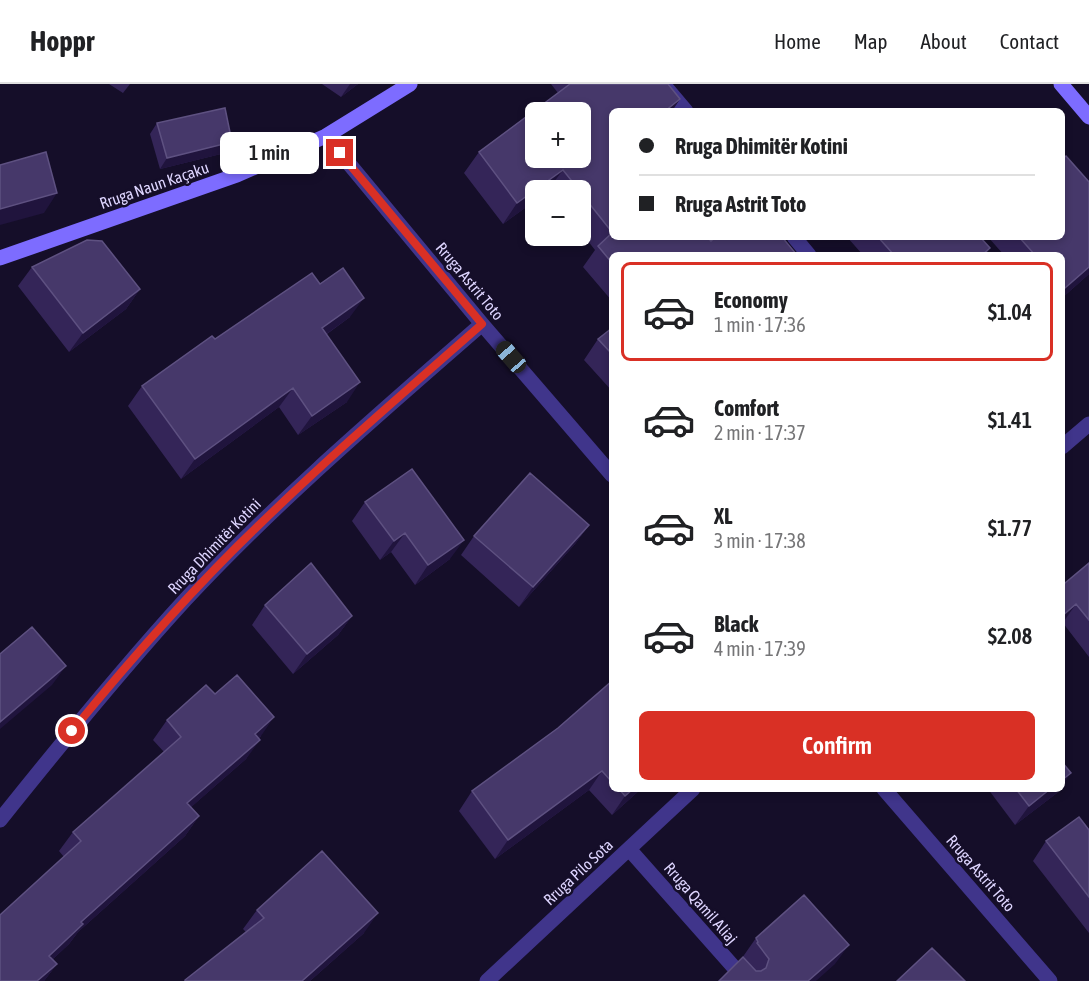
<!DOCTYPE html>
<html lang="en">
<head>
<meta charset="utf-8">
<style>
  :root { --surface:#fff; --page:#f2f2f2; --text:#202124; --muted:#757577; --line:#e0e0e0; --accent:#d93025 }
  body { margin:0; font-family:"Asap Condensed",sans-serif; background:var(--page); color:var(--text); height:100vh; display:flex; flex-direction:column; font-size:22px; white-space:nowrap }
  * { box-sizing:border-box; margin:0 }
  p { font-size:20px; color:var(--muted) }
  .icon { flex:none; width:33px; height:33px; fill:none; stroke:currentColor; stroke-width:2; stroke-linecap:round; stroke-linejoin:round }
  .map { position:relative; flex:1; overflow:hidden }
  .details { position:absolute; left:609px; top:168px; width:456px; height:540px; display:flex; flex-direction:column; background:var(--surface); border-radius:9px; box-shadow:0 3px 9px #0003 }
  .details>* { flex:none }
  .hud { position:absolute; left:609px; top:24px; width:456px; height:132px; border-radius:9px; box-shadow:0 3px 9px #0003; display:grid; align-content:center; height:132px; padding:0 30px; background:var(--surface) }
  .tools { position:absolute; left:525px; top:18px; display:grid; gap:12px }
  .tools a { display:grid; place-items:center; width:66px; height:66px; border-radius:9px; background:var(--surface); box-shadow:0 3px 9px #0003; font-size:30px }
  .end { position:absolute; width:27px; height:27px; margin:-14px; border:8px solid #d93025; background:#fff; box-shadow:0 0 0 3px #fff }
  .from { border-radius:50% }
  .bubble { position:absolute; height:42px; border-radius:9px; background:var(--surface); box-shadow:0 3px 9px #0003; font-size:20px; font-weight:600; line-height:42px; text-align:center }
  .car { position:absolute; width:18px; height:36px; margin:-18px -9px; border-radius:8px; box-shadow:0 0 4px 2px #0007; background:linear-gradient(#222 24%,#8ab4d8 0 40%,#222 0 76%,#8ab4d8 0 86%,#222 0) }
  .hud b { display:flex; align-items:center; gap:21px; height:57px; font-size:22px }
  .hud b+b { border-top:2px solid var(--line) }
  .hud i { width:15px; height:15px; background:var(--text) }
  ul { padding:10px 0 0; list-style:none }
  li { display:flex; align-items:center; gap:18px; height:99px; margin:0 12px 9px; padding:0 18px; border:3px solid transparent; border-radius:9px }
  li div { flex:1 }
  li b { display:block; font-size:22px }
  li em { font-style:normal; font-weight:600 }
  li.current { border-color:var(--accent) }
  li>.icon { width:54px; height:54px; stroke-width:1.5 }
  .action { display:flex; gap:12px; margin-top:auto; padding:12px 30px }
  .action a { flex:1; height:69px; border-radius:9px; background:var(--accent); color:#fff; font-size:24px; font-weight:600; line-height:69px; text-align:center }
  header { display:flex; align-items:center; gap:36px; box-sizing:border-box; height:84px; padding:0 30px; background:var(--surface); border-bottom:2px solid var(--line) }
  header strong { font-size:28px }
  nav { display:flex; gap:33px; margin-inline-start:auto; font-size:21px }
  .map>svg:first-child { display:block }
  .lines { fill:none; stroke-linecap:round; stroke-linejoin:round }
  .street { stroke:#40358b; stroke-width:15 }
  .secondary { stroke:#7d6cff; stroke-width:15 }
  .wall { fill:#342558 }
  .shaded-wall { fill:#20143d }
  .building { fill:#46386a; stroke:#5e5181; stroke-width:1.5; fill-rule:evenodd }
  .route { stroke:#d93025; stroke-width:8 }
  .labels { text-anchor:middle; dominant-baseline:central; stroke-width:5; stroke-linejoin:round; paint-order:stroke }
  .street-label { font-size:16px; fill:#ded5ff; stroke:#150e29 }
</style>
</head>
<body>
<header>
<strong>Hoppr</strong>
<nav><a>Home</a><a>Map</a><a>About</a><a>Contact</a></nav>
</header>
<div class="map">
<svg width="1089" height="897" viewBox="0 0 1089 897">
  <rect width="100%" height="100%" fill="#150e29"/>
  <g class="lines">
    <path class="street" d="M 663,0 L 686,27
      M 326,52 L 482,240 L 612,391
      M 794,153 L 809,171
      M 1062,363 L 1089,340
      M 884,705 L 1050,897
      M 0,736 C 60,661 120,587 185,516 C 277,417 380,329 482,240
      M 629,765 L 746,897
      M 487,897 L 693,705"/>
    <path class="secondary" d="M 1061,0 L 1089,33
      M 0,174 L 237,91 L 326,52 L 410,0"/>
  </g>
  <path class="wall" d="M 109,0 L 130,0 L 123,9 Z
    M 322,0 L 358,0 L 341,13 Z
    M 551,0 L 668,0 L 680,15 L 672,27 L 612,27 L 612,153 L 711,157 L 782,153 L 612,171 L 612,217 L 583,183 L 595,166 L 580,147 L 580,106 L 536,106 L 536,116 L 503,140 L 464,89 L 479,68 L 558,9 Z
    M 157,39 L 232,58 L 225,69 L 160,85 L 150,50 Z
    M 847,153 L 980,153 L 990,164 L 985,171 L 863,171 Z
    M 988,153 L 1062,153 L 1089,190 L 1062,214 L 1062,171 L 1004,171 Z
    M 32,183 L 140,205 L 126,225 L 69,268 L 18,202 Z
    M 320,200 L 350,233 L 327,250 L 347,318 L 298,351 L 279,323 L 181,395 L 128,322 L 142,302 L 215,255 Z
    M 612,244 L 612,307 L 584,276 L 598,255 Z
    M 365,418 L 450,475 L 415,501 L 391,468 L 380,476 L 352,437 Z
    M 589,441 L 575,460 L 519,523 L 461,471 L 474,452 Z
    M 1089,479 L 1089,573 L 1063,539 L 1062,540 L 1062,496 L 1065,499 Z
    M 265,521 L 352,532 L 338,551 L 293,590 L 252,541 Z
    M 612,597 L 612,705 L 641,705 L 612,731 L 589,706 L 495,775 L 459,727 L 472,707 L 558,644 Z
    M 215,610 L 261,652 L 259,654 L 246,675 L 191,723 L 199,732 L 185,752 L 78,848 L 69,860 L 53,875 L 57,880 L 44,897 L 0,897 L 64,773 L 59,767 L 73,748 L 164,668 L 153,656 L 167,636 Z
    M 988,705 L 1060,705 L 1057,709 L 1015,741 Z
    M 1089,746 L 1089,849 L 1033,777 L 1046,757 Z
    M 257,826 L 364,849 L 310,897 L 184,897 L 246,848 L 243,845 Z
    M 756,854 L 835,880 L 719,897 L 742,874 Z"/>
  <path class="shaded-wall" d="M 350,0 L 358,0 L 341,13 Z
    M 680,15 L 672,27 L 665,27 Z
    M 232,58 L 225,69 L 160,85 L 167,74 Z
    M 563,86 L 548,106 L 536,106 L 536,116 L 503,140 L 517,119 Z
    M 57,109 L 44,129 L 0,141 L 0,125 Z
    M 1089,183 L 1089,190 L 1062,214 L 1062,209 L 1065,204 Z
    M 140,205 L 126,225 L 69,268 L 83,249 Z
    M 364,214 L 350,233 L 308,263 L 322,244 Z
    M 360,298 L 347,318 L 298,351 L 312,332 Z
    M 293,304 L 279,323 L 181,395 L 195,375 Z
    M 589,441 L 575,460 L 519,523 L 533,503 Z
    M 405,449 L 391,468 L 380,476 L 394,457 Z
    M 464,456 L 450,475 L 415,501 L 428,481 Z
    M 1076,520 L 1062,540 L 1062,532 Z
    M 352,532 L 338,551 L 293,590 L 307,570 Z
    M 66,582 L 52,601 L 0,645 L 0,638 Z
    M 274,633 L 261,652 L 242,670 L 255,650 Z
    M 260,656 L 246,675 L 173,739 L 187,719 Z
    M 602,687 L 589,706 L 495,775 L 508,756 Z
    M 1071,689 L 1062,702 L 1062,696 Z
    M 633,705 L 641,705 L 612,731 L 625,712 Z
    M 1050,705 L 1060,705 L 1057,709 L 1015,741 L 1029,722 Z
    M 199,732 L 185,752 L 78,848 L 69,860 L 36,891 L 49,872 L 81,838 Z
    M 378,829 L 364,849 L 310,897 L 302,897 Z
    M 849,861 L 835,880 L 816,897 L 808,897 Z
    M 57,880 L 44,897 L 37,897 Z"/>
  <path class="building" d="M 570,0 L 668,0 L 680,15 L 665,27 L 612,27 L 612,148 L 580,108 L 580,106 L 579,106 L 563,86 L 517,119 L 479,68 ZM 536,28 L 580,28 L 580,74 L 536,74 Z
    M 225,24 L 232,58 L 167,74 L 157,39 Z
    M 46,68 L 57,109 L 0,125 L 0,81 Z
    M 1066,72 L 1089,98 L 1089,183 L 1065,204 L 1062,201 L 1062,171 L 1035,171 L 1019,153 L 1062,153 L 1062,75 Z
    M 612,149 L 612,153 L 707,153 L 711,157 L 716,153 L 782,153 L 797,171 L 612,171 L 612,179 L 598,162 Z
    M 878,153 L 980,153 L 990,164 L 982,171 L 894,171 Z
    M 87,156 L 102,157 L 140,205 L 83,249 L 32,183 Z
    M 343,184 L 364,214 L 322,244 L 360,298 L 312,332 L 293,304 L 195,375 L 142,302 L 212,252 L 215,255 L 312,189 L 320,200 Z
    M 612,244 L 612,270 L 598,255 Z
    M 412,385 L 464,456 L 428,481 L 405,449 L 394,457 L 365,418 Z
    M 530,389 L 589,441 L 533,503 L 474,452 Z
    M 311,479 L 352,532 L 307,570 L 265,521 Z
    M 1089,479 L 1089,536 L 1076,520 L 1062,532 L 1062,496 L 1065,499 Z
    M 32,543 L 66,582 L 0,638 L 0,570 Z
    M 237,591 L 274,633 L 255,650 L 260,656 L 187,719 L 199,732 L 81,838 L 83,840 L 49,872 L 57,880 L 37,897 L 0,897 L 0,831 L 81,757 L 73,748 L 181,653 L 167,636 L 206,601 L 215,610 Z
    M 612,597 L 612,698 L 602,687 L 508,756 L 472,707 L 558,644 Z
    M 1062,678 L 1071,689 L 1062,696 Z
    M 619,705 L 633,705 L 625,712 Z
    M 1016,705 L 1050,705 L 1029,722 Z
    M 1079,733 L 1089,746 L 1089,813 L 1046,757 Z
    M 322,767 L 378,829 L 302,897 L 185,897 L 185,896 L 264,834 L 257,826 Z
    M 804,811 L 849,861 L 808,897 L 719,897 L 743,873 L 756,887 L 761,887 L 766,884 L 769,875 L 757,859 L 758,858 L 756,854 Z
    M 932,864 L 965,897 L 897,897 Z"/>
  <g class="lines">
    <path class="route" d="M 72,647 C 131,575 192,505 259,441 C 331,371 407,306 482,240 L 340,69"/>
  </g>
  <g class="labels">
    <g class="street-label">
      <text transform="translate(154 101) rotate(-19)">Rruga Naun Kaçaku</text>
      <text transform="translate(470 197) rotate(50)">Rruga Astrit Toto</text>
      <text transform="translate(214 462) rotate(-46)">Rruga Dhimitër Kotini</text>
      <text transform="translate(578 788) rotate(-43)">Rruga Pilo Sota</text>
      <text transform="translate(981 789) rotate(49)">Rruga Astrit Toto</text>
      <text transform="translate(701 819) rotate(49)">Rruga Qamil Aliaj</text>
    </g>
  </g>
</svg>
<div class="tools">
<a>+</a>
<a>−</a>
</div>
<i class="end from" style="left:72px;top:647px"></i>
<i class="end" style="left:340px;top:69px"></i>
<div class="bubble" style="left:220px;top:48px;width:99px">1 min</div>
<i class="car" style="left:511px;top:273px;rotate:319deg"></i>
<div class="hud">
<b><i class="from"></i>Rruga Dhimitër Kotini</b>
<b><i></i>Rruga Astrit Toto</b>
</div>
<section class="details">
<ul>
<li class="current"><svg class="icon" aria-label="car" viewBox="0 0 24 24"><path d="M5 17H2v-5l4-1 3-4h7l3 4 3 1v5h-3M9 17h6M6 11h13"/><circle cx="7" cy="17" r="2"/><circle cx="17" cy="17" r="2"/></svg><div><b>Economy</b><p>1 min · 17:36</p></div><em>$1.04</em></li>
<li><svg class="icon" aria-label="car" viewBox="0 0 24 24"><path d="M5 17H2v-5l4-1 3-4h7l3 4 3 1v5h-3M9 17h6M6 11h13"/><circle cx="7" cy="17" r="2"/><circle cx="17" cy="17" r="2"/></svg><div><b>Comfort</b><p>2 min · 17:37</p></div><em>$1.41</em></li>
<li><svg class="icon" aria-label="car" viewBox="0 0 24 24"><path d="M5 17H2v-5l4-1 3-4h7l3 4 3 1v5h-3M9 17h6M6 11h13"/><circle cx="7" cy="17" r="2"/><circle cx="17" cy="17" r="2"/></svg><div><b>XL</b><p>3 min · 17:38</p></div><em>$1.77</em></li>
<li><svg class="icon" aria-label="car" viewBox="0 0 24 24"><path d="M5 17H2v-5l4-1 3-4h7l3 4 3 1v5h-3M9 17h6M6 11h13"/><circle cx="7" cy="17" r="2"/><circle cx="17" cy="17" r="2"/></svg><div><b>Black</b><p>4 min · 17:39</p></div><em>$2.08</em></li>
</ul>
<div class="action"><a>Confirm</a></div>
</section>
</div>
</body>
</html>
